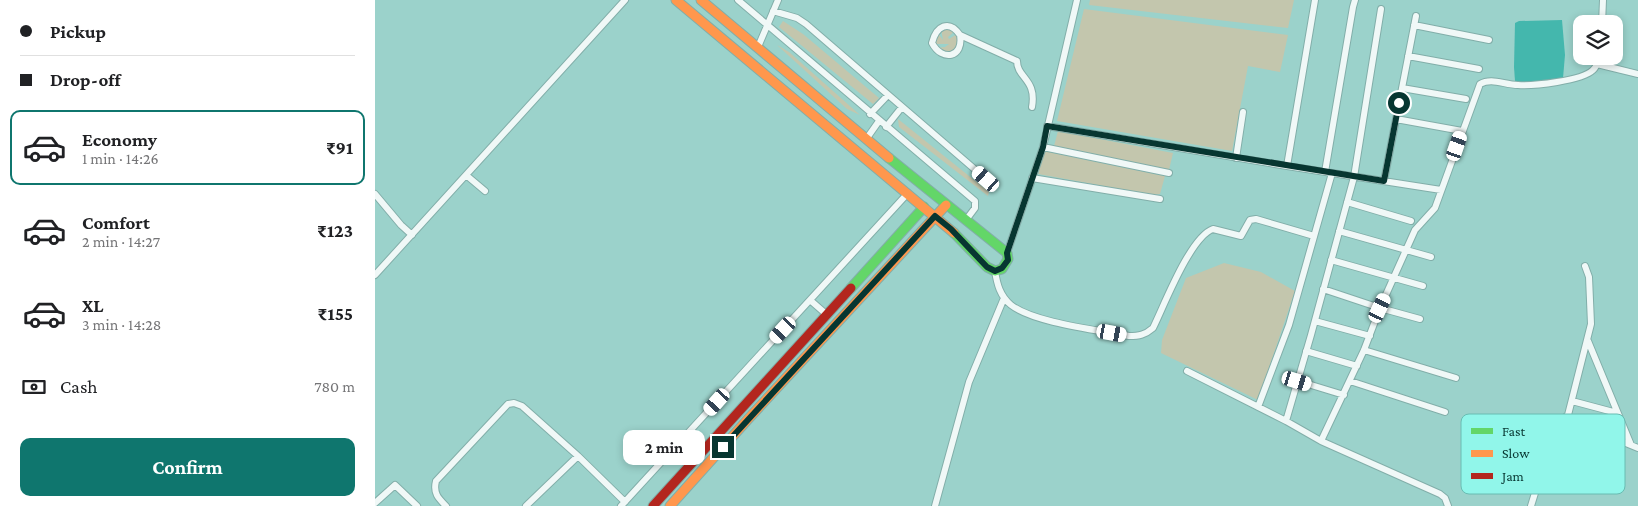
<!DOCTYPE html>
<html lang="en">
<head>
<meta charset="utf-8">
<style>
  :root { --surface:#fff; --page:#f2f2f2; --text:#202124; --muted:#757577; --line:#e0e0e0; --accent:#0f766e }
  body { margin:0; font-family:"Crimson Pro",serif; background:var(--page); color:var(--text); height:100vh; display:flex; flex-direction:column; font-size:19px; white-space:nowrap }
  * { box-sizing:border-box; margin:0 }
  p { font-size:16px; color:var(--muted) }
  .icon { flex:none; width:28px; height:28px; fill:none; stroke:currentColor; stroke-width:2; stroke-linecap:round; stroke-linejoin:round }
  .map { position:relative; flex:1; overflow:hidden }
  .drawer { display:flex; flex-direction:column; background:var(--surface); width:375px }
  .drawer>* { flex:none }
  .banner { display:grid; align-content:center; height:110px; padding:0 20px; background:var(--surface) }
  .fabs { position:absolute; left:1198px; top:15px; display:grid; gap:10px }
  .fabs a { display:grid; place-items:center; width:50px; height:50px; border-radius:10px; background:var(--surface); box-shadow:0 2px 8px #0003; font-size:25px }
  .end { position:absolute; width:22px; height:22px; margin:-11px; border:6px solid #073631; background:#fff; box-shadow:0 0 0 2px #fff }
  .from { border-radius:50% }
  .bubble { position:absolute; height:35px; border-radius:10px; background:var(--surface); box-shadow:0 2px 8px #0003; font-size:16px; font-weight:700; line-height:35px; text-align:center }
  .car { position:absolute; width:15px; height:30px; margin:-15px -8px; border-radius:6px; box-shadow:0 0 4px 1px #0007; background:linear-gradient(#fff 24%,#345 0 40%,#fff 0 76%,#345 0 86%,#fff 0) }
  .banner b { display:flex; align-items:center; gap:18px; height:48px; font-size:19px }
  .banner b+b { border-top:1px solid var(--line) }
  .banner i { width:12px; height:12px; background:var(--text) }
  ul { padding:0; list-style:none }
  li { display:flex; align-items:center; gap:15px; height:75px; margin:0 10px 8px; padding:0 10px; border:2px solid transparent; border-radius:10px }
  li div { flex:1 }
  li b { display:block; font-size:19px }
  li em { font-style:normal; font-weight:700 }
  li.selected { border-color:var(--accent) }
  li>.icon { width:45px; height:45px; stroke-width:1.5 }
  .pay { display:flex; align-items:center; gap:12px; height:55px; padding:0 20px; font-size:19px }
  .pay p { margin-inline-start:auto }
  .cta { display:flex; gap:10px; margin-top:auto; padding:10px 20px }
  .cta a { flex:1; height:58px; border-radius:10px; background:var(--accent); color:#fff; font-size:20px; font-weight:700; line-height:58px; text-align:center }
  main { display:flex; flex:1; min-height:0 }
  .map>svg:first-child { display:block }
  .green { fill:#c3c6ad }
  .water { fill:#44b7ad }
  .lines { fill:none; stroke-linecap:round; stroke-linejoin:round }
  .street-casing { stroke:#82aea9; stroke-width:8 }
  .fast-casing { stroke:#82aea9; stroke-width:11 }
  .slow-casing { stroke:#82aea9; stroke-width:11 }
  .jam-casing { stroke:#82aea9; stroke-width:11 }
  .street { stroke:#f0f8f7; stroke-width:6 }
  .fast { stroke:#63d668; stroke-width:9 }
  .slow { stroke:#ff974d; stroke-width:9 }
  .jam { stroke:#b3261e; stroke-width:9 }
  .route { stroke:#073631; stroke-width:6 }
  .key { fill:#91f6ea; stroke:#68bcb2; stroke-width:1 }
  .key-label { font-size:14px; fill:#073631 }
</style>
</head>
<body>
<main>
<section class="drawer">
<div class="banner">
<b><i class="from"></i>Pickup</b>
<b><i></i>Drop-off</b>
</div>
<ul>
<li class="selected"><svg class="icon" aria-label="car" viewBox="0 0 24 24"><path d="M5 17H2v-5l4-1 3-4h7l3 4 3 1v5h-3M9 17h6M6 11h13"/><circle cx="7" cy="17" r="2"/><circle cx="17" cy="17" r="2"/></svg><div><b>Economy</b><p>1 min · 14:26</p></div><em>₹91</em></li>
<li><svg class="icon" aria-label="car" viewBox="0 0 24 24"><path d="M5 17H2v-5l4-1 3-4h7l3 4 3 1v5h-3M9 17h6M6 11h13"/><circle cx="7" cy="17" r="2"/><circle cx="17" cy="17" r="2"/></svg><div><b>Comfort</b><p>2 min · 14:27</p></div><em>₹123</em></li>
<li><svg class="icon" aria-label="car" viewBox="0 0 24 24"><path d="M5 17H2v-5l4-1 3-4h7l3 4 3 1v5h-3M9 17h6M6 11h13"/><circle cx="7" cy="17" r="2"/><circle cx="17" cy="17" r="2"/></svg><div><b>XL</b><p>3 min · 14:28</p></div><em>₹155</em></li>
</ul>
<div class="pay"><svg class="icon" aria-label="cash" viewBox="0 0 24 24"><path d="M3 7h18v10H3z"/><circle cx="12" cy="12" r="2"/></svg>Cash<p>780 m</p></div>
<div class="cta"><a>Confirm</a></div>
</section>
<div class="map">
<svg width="1263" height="506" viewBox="0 0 1263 506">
  <rect width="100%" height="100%" fill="#9bd2cb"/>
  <path class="green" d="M 715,0 L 919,0 L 913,28 L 714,5 Z
    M 709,9 L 913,35 L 905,72 L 873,66 L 857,151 L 682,121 Z
    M 408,21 L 428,34 L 504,98 L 498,104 L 404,27 Z
    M 574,26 L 581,30 L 573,37 L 574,39 L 582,34 L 585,40 L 578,53 L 566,53 L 560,48 L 570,47 L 574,44 L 560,44 L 562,32 L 568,40 L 566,29 Z
    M 402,45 L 414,52 L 485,115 L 472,109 Z
    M 523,119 L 614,192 L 613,196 L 524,127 Z
    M 683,131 L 798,153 L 794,170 L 679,146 Z
    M 669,151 L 790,176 L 785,194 L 778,195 L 663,174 Z
    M 849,263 L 886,272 L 920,291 L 883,400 L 786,353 L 787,340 L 811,278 Z"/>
  <path class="water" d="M 1187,20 L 1190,55 L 1188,78 L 1183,81 L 1143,84 L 1140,81 L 1139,67 L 1140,23 L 1144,21 Z"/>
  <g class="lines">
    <g class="street-casing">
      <path id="street" d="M 363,0 L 600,201 L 600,208 L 591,220
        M 398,11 L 422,18 L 431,24 L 611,179
        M 1227,24 L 1228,0
        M 1039,25 L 1114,40
        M 585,35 C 589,58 567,62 557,43 C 561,26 574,19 585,35 L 642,61 C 642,78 662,79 657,107
        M 383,47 L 403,0
        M 1033,56 L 1104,69
        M 1222,64 L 1263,74
        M 1027,88 L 1091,99
        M 495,114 L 513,95
        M 1021,119 L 1087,131
        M 672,126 L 912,166 L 1066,190
        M 511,127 L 527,107
        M 492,138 L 504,121
        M 668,147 L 794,173
        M 861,158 L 868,112
        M 912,166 L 940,0
        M 950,172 L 978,7 L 980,0
        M 91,175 L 110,191
        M 657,178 L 785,199
        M 1009,181 L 1041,16
        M 0,194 L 26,225 L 37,235
        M 972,202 L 1036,221
        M 964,231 L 1056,257
        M 632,253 L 668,147 L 702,0
        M 956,260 L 1048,286
        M 1210,266 L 1214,277 L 1216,324 L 1193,415 L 1197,421 L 1263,448
        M 620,271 C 622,284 625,296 636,305 C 659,323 724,330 754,336 C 764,336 770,335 778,328 C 789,306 815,237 838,229 L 866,236 L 875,220 L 881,219 L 939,236
        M 0,275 L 250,0
        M 948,289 L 1005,308 L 1045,319
        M 435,300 L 451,314
        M 940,321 L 995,336
        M 1213,341 L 1256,445
        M 989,350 L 1081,378
        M 931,351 L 982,366
        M 812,371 L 911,421 L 946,441 L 1065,494 L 1070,498 L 1073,506
        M 923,381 L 969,395
        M 975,381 L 1070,412
        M 1197,401 L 1242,413
        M 883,407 L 914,325 L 957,173
        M 911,421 L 936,335 L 979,177 L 1006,9
        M 946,441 L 989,350 L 1005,308 L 1040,230 L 1060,208 L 1105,84 C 1117,77 1129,85 1143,85 C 1158,86 1207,81 1218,70 C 1222,67 1223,61 1224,56
        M 203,456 L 250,502
        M 0,503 L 20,485 L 42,506
        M 71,506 C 63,498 58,493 61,481 L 133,404 L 139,403 L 147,406 L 203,456 L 151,506
        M 246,506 L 533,193
        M 560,506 L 594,382 L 629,298
        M 1156,506 L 1179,431 L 1184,422 L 1193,415"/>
    </g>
    <g class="fast-casing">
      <path id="fast" d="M 514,158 L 632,253 L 633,259 L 627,269 L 620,271 L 612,267 L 579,233
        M 476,288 L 549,207"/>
    </g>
    <g class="slow-casing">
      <path id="slow" d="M 301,0 L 579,233
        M 326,0 L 514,158
        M 295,506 L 374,418 L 571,205"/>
    </g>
    <g class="jam-casing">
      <path id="jam" d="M 278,506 L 476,288"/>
    </g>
    <use href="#street" class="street"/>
    <use href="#fast" class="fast"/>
    <use href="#slow" class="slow"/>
    <use href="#jam" class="jam"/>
  </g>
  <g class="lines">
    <path class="route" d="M 348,447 L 560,216 L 576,229 L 612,267 L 620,271 L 627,268 L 633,260 L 632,253 L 668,147 L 672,126 L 1009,181 L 1024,103"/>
  </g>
  <rect x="1086" y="414" width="164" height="80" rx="8" class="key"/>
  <rect x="1096" y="428" width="22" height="6" fill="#63d668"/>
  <rect x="1096" y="450" width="22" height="7" fill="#ff974d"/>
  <rect x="1096" y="473" width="22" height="6" fill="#b3261e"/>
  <g class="key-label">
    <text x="1127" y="436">Fast</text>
    <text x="1127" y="458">Slow</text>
    <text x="1127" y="481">Jam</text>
  </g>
</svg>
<div class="fabs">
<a><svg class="icon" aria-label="layers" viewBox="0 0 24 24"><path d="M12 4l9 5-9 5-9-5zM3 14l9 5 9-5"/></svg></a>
</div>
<i class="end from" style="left:1024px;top:103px"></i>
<i class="end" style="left:348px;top:447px"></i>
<div class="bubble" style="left:248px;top:430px;width:82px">2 min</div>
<i class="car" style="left:1082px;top:146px;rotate:19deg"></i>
<i class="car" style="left:611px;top:179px;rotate:311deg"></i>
<i class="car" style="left:1005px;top:308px;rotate:25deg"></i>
<i class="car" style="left:408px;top:330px;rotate:223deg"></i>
<i class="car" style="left:737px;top:333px;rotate:100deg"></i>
<i class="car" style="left:922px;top:381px;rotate:107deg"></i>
<i class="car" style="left:342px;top:402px;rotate:222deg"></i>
</div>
</main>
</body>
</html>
